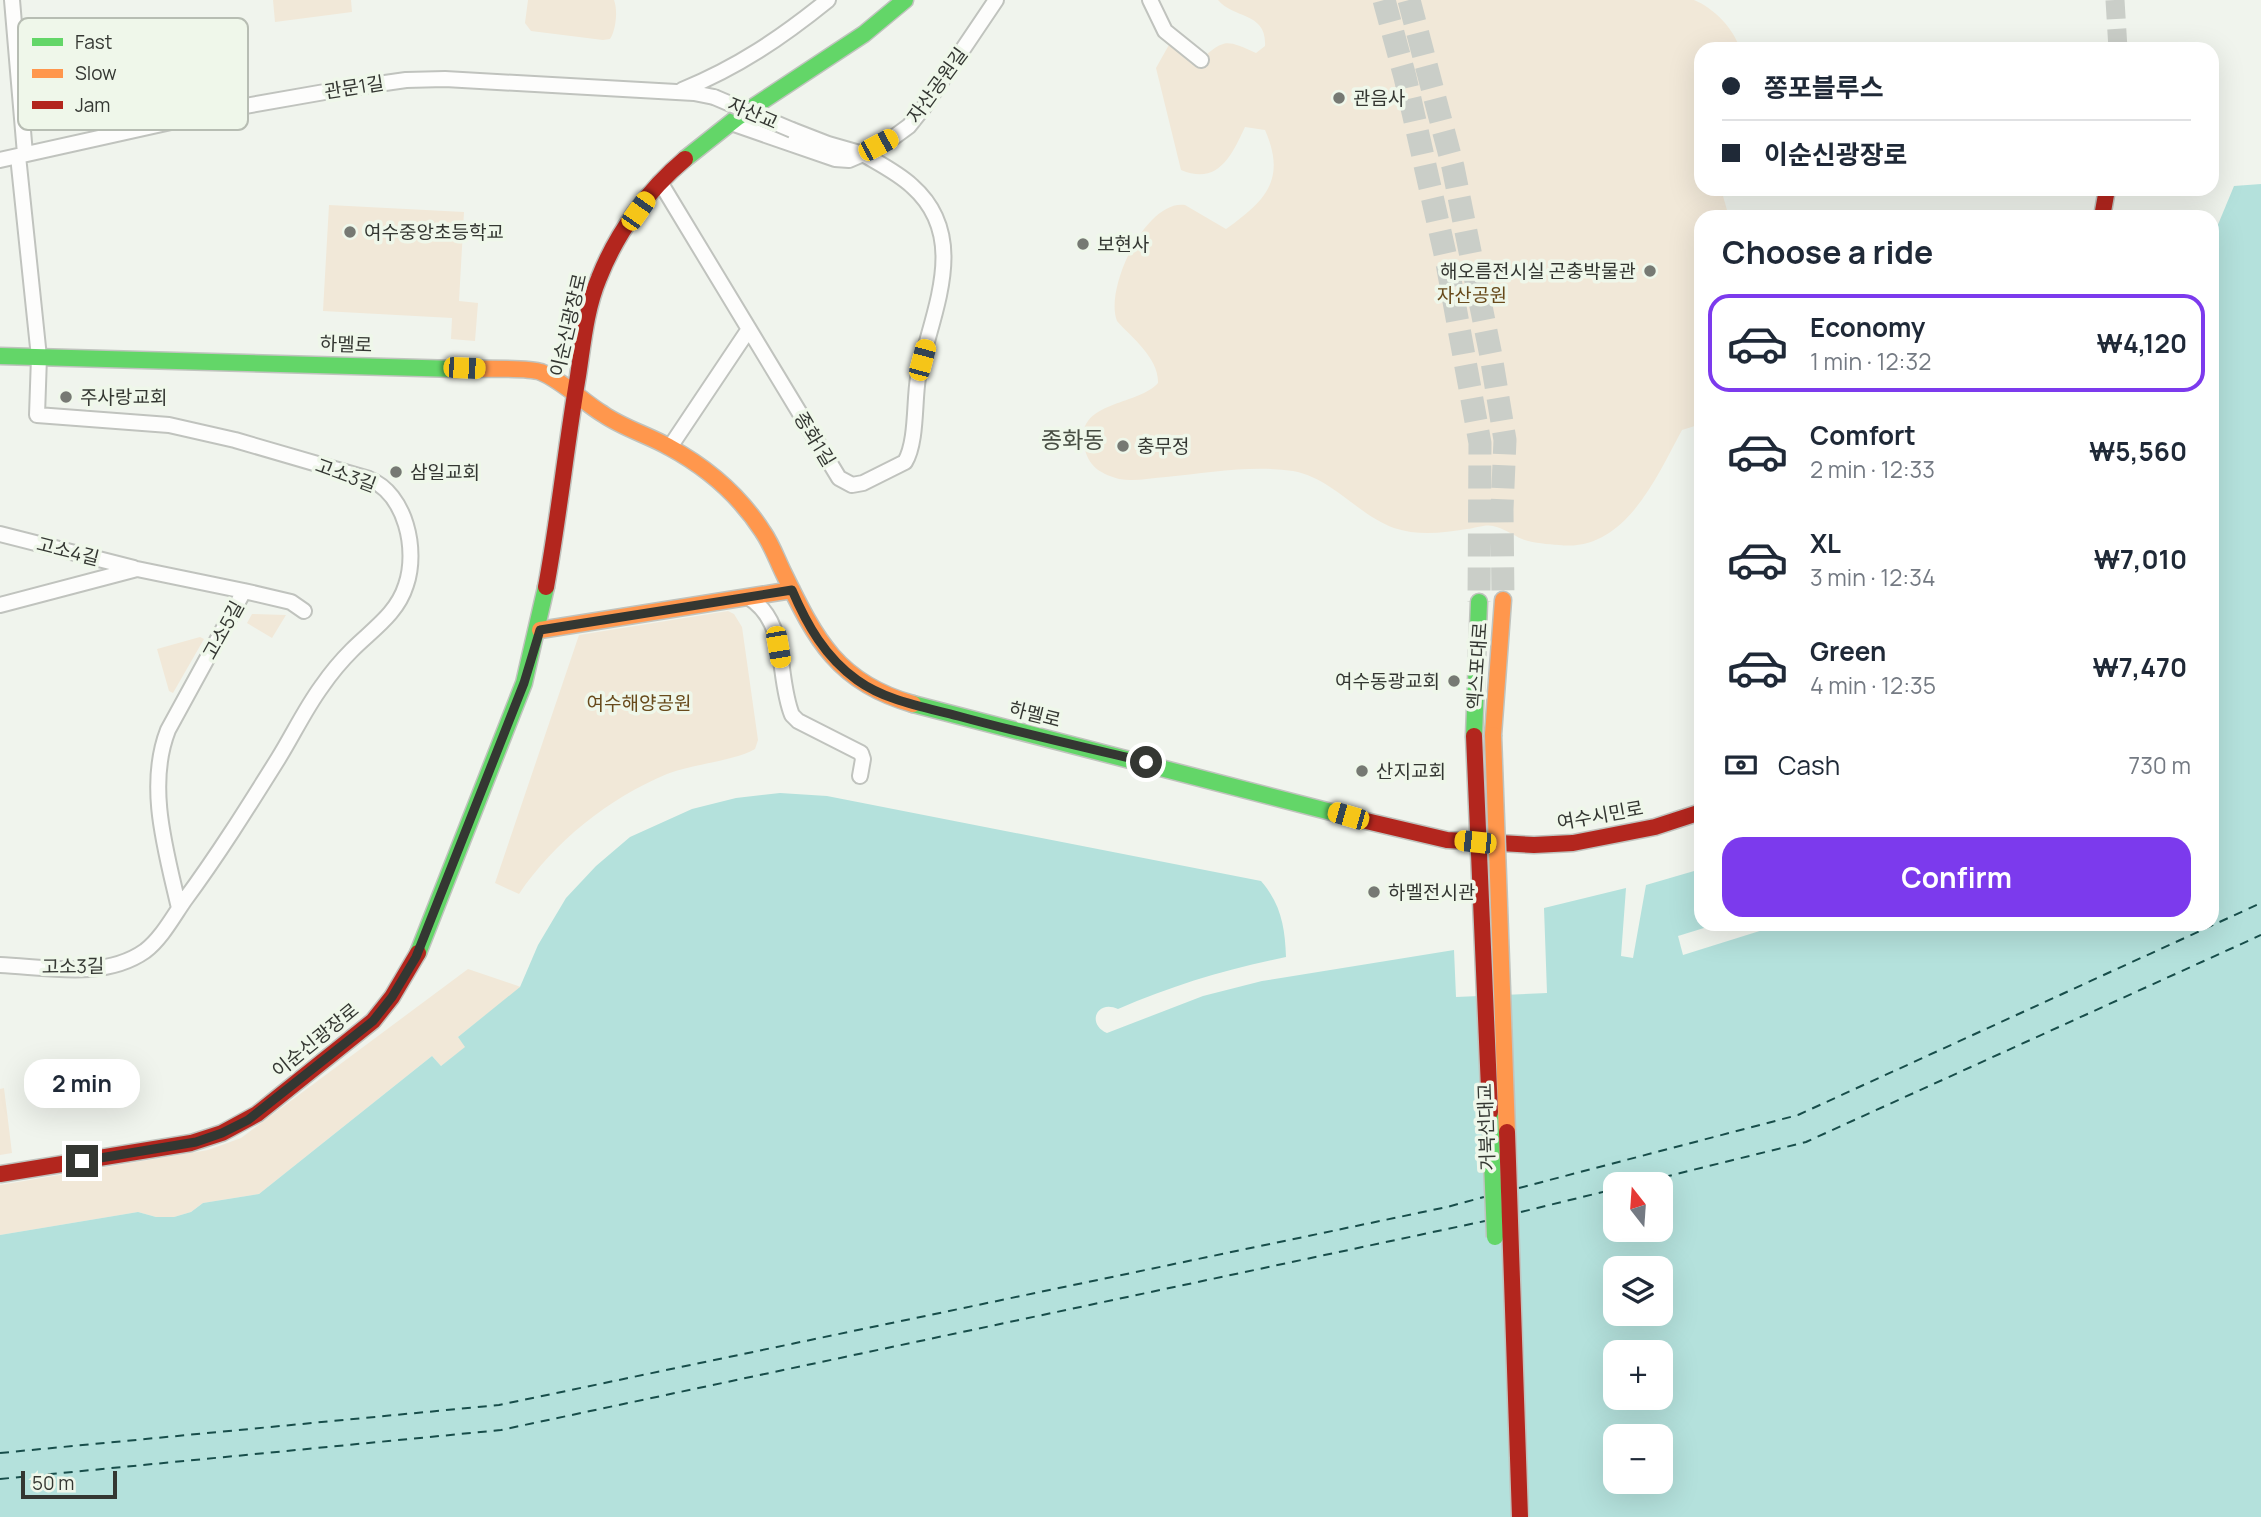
<!DOCTYPE html>
<html lang="en">
<head>
<meta charset="utf-8">
<style>
  :root { --surface:#fff; --page:#f2f2f3; --text:#1f2937; --muted:#747a83; --line:#e0e1e3; --accent:#7c3aed }
  body { margin:0; font-family:Manrope,"Noto Sans KR",sans-serif; background:var(--page); color:var(--text); height:100vh; display:flex; flex-direction:column; font-size:26px; white-space:nowrap }
  * { box-sizing:border-box; margin:0 }
  p { font-size:23px; color:var(--muted) }
  .icon { flex:none; width:38px; height:38px; fill:none; stroke:currentColor; stroke-width:2; stroke-linecap:round; stroke-linejoin:round }
  .map { position:relative; flex:1; overflow:hidden }
  .details { position:absolute; left:1694px; top:210px; width:525px; height:721px; display:flex; flex-direction:column; background:var(--surface); border-radius:21px; box-shadow:0 7px 28px #0002 }
  .details>* { flex:none }
  .guide { position:absolute; left:1694px; top:42px; width:525px; height:154px; border-radius:21px; box-shadow:0 7px 28px #0002; display:grid; align-content:center; height:154px; padding:0 28px; background:var(--surface) }
  .needle { width:46px; rotate:343deg }
  .tools { position:absolute; left:1603px; top:1172px; display:grid; gap:14px }
  .tools a { display:grid; place-items:center; width:70px; height:70px; border-radius:14px; background:var(--surface); box-shadow:0 7px 28px #0002; font-size:35px }
  .scale { position:absolute; left:21px; bottom:18px; width:96px; box-sizing:border-box; padding-left:7px; border:4px solid #343732; border-top:0; font-size:19px; line-height:24px; white-space:nowrap; color:#343732; -webkit-text-stroke:5px #eff7ea; paint-order:stroke }
  .end { position:absolute; width:32px; height:32px; margin:-16px; border:9px solid #343732; background:#fff; box-shadow:0 0 0 4px #fff }
  .from { border-radius:50% }
  .bubble { position:absolute; height:49px; border-radius:21px; background:var(--surface); box-shadow:0 7px 28px #0002; font-size:23px; font-weight:700; line-height:49px; text-align:center }
  .car { position:absolute; width:21px; height:42px; margin:-21px -10px; border-radius:9px; box-shadow:0 0 5px 2px #0007; background:linear-gradient(#f5c518 24%,#345 0 40%,#f5c518 0 76%,#345 0 86%,#f5c518 0) }
  .guide b { display:flex; align-items:center; gap:24px; height:66px; font-size:26px }
  .guide b+b { border-top:2px solid var(--line) }
  .guide i { width:18px; height:18px; background:var(--text) }
  ul { padding:0; list-style:none }
  li { display:flex; align-items:center; gap:21px; height:98px; margin:0 14px 10px; padding:0 14px; border:4px solid transparent; border-radius:21px }
  li div { flex:1 }
  li b { display:block; font-size:26px }
  li em { font-style:normal; font-weight:700 }
  li.active { border-color:var(--accent) }
  li>.icon { width:63px; height:63px; stroke-width:1.5 }
  h2 { padding:0 28px; font-size:32px; line-height:84px }
  .pay { display:flex; align-items:center; gap:18px; height:77px; padding:0 28px; font-size:26px }
  .pay p { margin-inline-start:auto }
  .button { display:flex; gap:14px; margin-top:auto; padding:14px 28px }
  .button a { flex:1; height:80px; border-radius:21px; background:var(--accent); color:#fff; font-size:28px; font-weight:700; line-height:80px; text-align:center }
  .map>svg:first-child { display:block }
  .green { fill:#f1e8d8 }
  .water { fill:#b4e1dc; fill-rule:evenodd }
  .lines { fill:none; stroke-linecap:round; stroke-linejoin:round }
  .ferry { stroke:#184e4b; stroke-width:2; stroke-dasharray:9 7; stroke-linecap:butt }
  .secondary-tunnel { stroke:#cacec8; stroke-width:19; stroke-dasharray:19 10; stroke-linecap:butt }
  .primary-tunnel { stroke:#cacec8; stroke-width:23; stroke-dasharray:23 11; stroke-linecap:butt }
  .street-casing { stroke:#c0c3be; stroke-width:18 }
  .fast-casing { stroke:#c0c3be; stroke-width:19 }
  .slow-casing { stroke:#c0c3be; stroke-width:19 }
  .jam-casing { stroke:#c0c3be; stroke-width:19 }
  .street { stroke:#fdfdfc; stroke-width:14 }
  .fast { stroke:#63d668; stroke-width:16 }
  .slow { stroke:#ff974d; stroke-width:16 }
  .jam { stroke:#b3261e; stroke-width:16 }
  .street-bridge-casing { stroke:#c0c3be; stroke-width:18; stroke-linecap:butt }
  .fast-bridge-casing { stroke:#c0c3be; stroke-width:19; stroke-linecap:butt }
  .slow-bridge-casing { stroke:#c0c3be; stroke-width:19; stroke-linecap:butt }
  .jam-bridge-casing { stroke:#c0c3be; stroke-width:19; stroke-linecap:butt }
  .street-bridge { stroke:#fdfdfc; stroke-width:14 }
  .fast-bridge { stroke:#63d668; stroke-width:16 }
  .slow-bridge { stroke:#ff974d; stroke-width:16 }
  .jam-bridge { stroke:#b3261e; stroke-width:16 }
  .route { stroke:#343732; stroke-width:9 }
  .poi-dot { fill:#767973; stroke:#eff7ea; stroke-width:2.5 }
  .labels { text-anchor:middle; dominant-baseline:central; stroke-width:7; stroke-linejoin:round; paint-order:stroke }
  .street-label { font-size:19px; fill:#343732; stroke:#eff7ea }
  .poi-label { font-size:19px; fill:#343732; stroke:#eff7ea; text-anchor:start }
  .park-label { font-size:19px; fill:#684a1b; stroke:#eff7ea }
  .quarter-label { font-size:23px; fill:#464c41; stroke:#eff7ea }
  .key { fill:#eff7ea; stroke:#b7bdb3; stroke-width:2 }
  .key-label { font-size:19px; fill:#343732 }
</style>
</head>
<body>
<div class="map">
<svg width="2261" height="1517" viewBox="0 0 2261 1517">
  <rect width="100%" height="100%" fill="#f0f4ed"/>
  <path class="green" d="M 273,0 L 351,0 L 352,12 L 275,22 Z
    M 528,0 L 614,0 C 618,10 616,30 610,39 L 603,40 L 531,31 L 525,23 Z
    M 1218,0 L 1694,0 C 1714,8 1734,29 1740,49 L 1701,49 L 1701,110 L 1695,126 L 1701,142 L 1701,189 L 1721,189 L 1729,217 L 1701,217 L 1701,424 L 1682,430 C 1657,476 1625,553 1559,545 C 1547,544 1533,543 1522,539 C 1513,535 1503,528 1493,526 C 1486,524 1475,528 1467,529 C 1443,533 1418,536 1394,528 C 1358,515 1332,478 1293,471 C 1252,465 1208,473 1166,477 C 1151,478 1134,482 1119,479 C 1102,474 1090,468 1085,450 C 1071,400 1137,407 1158,383 C 1159,358 1132,338 1117,321 C 1104,289 1146,199 1185,205 L 1226,229 C 1265,201 1287,180 1265,130 L 1245,127 C 1232,155 1218,186 1181,170 L 1156,68 L 1170,43 L 1197,62 C 1225,40 1223,38 1256,53 L 1265,46 C 1267,12 1234,19 1218,0 Z
    M 329,205 L 464,212 L 459,301 L 478,303 L 475,341 L 451,339 L 452,318 L 323,311 Z
    M 728,611 L 734,614 L 742,627 L 758,740 L 755,749 C 735,761 692,764 667,774 C 609,798 554,842 519,894 L 495,883 L 579,635 Z
    M 252,614 L 286,615 L 272,638 L 247,623 Z
    M 200,637 L 204,639 L 173,693 L 169,691 L 157,649 Z
    M 468,969 L 521,987 L 458,1037 L 466,1047 L 441,1066 L 432,1056 L 259,1194 L 203,1203 L 191,1212 L 174,1217 L 156,1217 L 138,1212 L 0,1235 L 0,1185 L 208,1150 L 241,1138 Z
    M 4,1088 L 12,1153 L 0,1155 L 0,1089 Z"/>
  <path class="water" d="M 2261,184 L 2261,1517 L 0,1517 L 0,1235 L 138,1212 L 156,1217 L 174,1217 L 191,1212 L 203,1203 L 259,1194 L 432,1056 L 441,1066 L 465,1047 L 458,1037 L 520,987 L 538,945 L 566,898 L 596,866 L 630,837 L 692,809 L 736,798 L 780,793 L 827,796 L 1261,881 C 1281,904 1285,927 1286,957 C 1227,969 1173,985 1118,1009 C 1097,999 1086,1024 1107,1033 L 1203,996 L 1262,981 L 1454,950 L 1456,997 L 1547,993 L 1544,908 L 1626,888 L 1621,956 L 1633,958 L 1646,885 L 1701,869 L 1701,924 L 1717,924 L 1678,936 L 1683,955 L 1766,929 L 1765,924 L 2212,924 L 2212,239 L 2234,186 ZM 1615,1185 L 1661,1185 L 1661,1230 L 1615,1230 ZM 1615,1269 L 1661,1269 L 1661,1314 L 1615,1314 ZM 1615,1353 L 1661,1353 L 1661,1398 L 1615,1398 ZM 1615,1437 L 1661,1437 L 1661,1482 L 1615,1482 Z"/>
  <g class="lines">
    <path class="ferry" d="M 1632,1185 L 1806,1142 L 2261,935
      M 1519,1188 L 1798,1115 L 2261,903
      M 1521,1212 L 1615,1189
      M 0,1453 L 499,1405 L 1447,1207 L 1484,1197
      M 0,1479 L 501,1430 L 1485,1221"/>
    <path class="secondary-tunnel" d="M 2115,0 L 2118,49"/>
    <path class="primary-tunnel" d="M 1384,0 L 1405,77 L 1446,258 L 1480,443 L 1479,602
      M 1409,0 L 1453,167 L 1491,356 L 1505,440 L 1502,509 L 1503,600"/>
    <g class="street-casing">
      <path id="street" d="M 12,0 L 25,154
        M 1150,0 L 1165,31 L 1201,60
        M 682,90 C 738,67 781,38 828,0
        M 792,130 L 828,144 L 863,154 L 894,137 L 909,126 L 924,107 L 996,0
        M 0,160 L 234,108 L 336,90 L 406,80 L 445,79 L 694,93 L 714,97
        M 660,182 L 839,478 L 852,485 L 863,483 L 905,462 C 917,442 914,401 918,378 C 930,315 972,239 912,186 C 898,173 880,164 863,154 L 849,160 L 835,159 L 731,123
        M 670,447 L 749,329
        M 0,534 L 134,568
        M 244,591 L 291,602 L 304,611
        M 748,597 C 789,622 776,675 792,715 L 798,721 L 861,753 L 863,759 L 860,776
        M 0,605 L 137,569 L 244,591 L 168,730 C 146,786 166,851 179,908
        M 0,965 C 46,967 104,980 145,951 C 161,939 173,917 184,901 C 218,855 248,807 278,759 C 293,735 305,709 322,686 C 331,673 341,661 352,650 C 373,629 397,614 406,585 C 418,550 406,494 369,479 L 235,440 L 169,425 L 37,415 L 39,357 L 18,156"/>
    </g>
    <g class="fast-casing">
      <path id="fast" d="M 685,159 L 738,117 L 864,34 L 905,0
        M 0,356 L 457,369
        M 913,704 L 1362,820
        M 1474,736 L 1479,602
        M 418,953 L 524,683 L 546,587"/>
    </g>
    <g class="slow-casing">
      <path id="slow" d="M 457,369 C 475,369 527,367 541,372 C 563,381 583,402 603,414 C 623,428 648,435 669,447 C 706,467 740,496 763,532 C 772,545 777,560 784,574 C 816,640 838,683 913,704
        M 540,630 L 792,590
        M 1493,735 L 1503,600"/>
    </g>
    <g class="jam-casing">
      <path id="jam" d="M 2102,217 L 2107,189
        M 546,587 C 559,517 566,446 578,376 C 583,343 586,309 599,278 C 617,232 648,190 685,159
        M 1362,820 L 1447,840 L 1534,845 L 1573,843 L 1655,827 L 1701,812
        M 0,1174 L 191,1143 L 222,1133 L 257,1114 L 373,1021 L 392,997 L 418,953"/>
    </g>
    <use href="#street" class="street"/>
    <use href="#fast" class="fast"/>
    <use href="#slow" class="slow"/>
    <use href="#jam" class="jam"/>
    <g class="street-bridge-casing">
      <path id="street-bridge" d="M 714,97 L 792,130"/>
    </g>
    <g class="fast-bridge-casing">
      <path id="fast-bridge" d="M 1490,1112 L 1495,1237"/>
    </g>
    <g class="slow-bridge-casing">
      <path id="slow-bridge" d="M 1493,735 L 1507,1132"/>
    </g>
    <g class="jam-bridge-casing">
      <path id="jam-bridge" d="M 1474,736 L 1490,1112
        M 1507,1132 L 1520,1517"/>
    </g>
    <use href="#street-bridge" class="street-bridge"/>
    <use href="#fast-bridge" class="fast-bridge"/>
    <use href="#slow-bridge" class="slow-bridge"/>
    <use href="#jam-bridge" class="jam-bridge"/>
  </g>
  <g class="lines">
    <path class="route" d="M 82,1161 L 196,1142 L 222,1133 L 248,1120 L 373,1021 L 392,997 L 416,957 L 524,683 L 540,630 L 792,590 C 807,625 825,657 857,680 C 886,701 924,707 958,716 C 1020,733 1083,747 1146,762"/>
  </g>
  <g class="poi-dot">
    <circle cx="1339" cy="98" r="7"/>
    <circle cx="350" cy="232" r="7"/>
    <circle cx="1083" cy="244" r="7"/>
    <circle cx="1650" cy="271" r="7"/>
    <circle cx="66" cy="397" r="7"/>
    <circle cx="1123" cy="446" r="7"/>
    <circle cx="396" cy="472" r="7"/>
    <circle cx="1454" cy="681" r="7"/>
    <circle cx="1362" cy="771" r="7"/>
    <circle cx="1374" cy="892" r="7"/>
  </g>
  <g class="labels">
    <g class="street-label">
      <text transform="translate(937 85) rotate(-54)">자산공원길</text>
      <text transform="translate(354 87) rotate(-9)">관문1길</text>
      <text transform="translate(753 113) rotate(23)">자산교</text>
      <text transform="translate(568 325) rotate(-77)">이순신광장로</text>
      <text transform="translate(346 344) rotate(2)">하멜로</text>
      <text transform="translate(815 439) rotate(59)">종화1길</text>
      <text transform="translate(346 475) rotate(20)">고소3길</text>
      <text transform="translate(68 551) rotate(14)">고소4길</text>
      <text transform="translate(223 630) rotate(-61)">고소5길</text>
      <text transform="translate(1477 666) rotate(-86)">엑스포대로</text>
      <text transform="translate(1035 714) rotate(14)">하멜로</text>
      <text transform="translate(1600 815) rotate(-10)">여수시민로</text>
      <text transform="translate(73 966) rotate(-1)">고소3길</text>
      <text transform="translate(315 1040) rotate(-39)">이순신광장로</text>
      <text transform="translate(1486 1127) rotate(-92)">거북선대교</text>
    </g>
    <g class="poi-label">
      <text x="1353" y="98">관음사</text>
      <text x="364" y="232">여수중앙초등학교</text>
      <text x="1097" y="244">보현사</text>
      <text x="1636" y="271" text-anchor="end">해오름전시실 곤충박물관</text>
      <text x="80" y="397">주사랑교회</text>
      <text x="1137" y="446">충무정</text>
      <text x="410" y="472">삼일교회</text>
      <text x="1440" y="681" text-anchor="end">여수동광교회</text>
      <text x="1376" y="771">산지교회</text>
      <text x="1388" y="892">하멜전시관</text>
    </g>
    <g class="park-label">
      <text x="1472" y="295">자산공원</text>
      <text x="639" y="703">여수해양공원</text>
    </g>
    <g class="quarter-label">
      <text x="1073" y="439">종화동</text>
    </g>
  </g>
  <rect x="18" y="18" width="230" height="112" rx="10" class="key"/>
  <rect x="32" y="38" width="31" height="8" fill="#63d668"/>
  <rect x="32" y="69" width="31" height="9" fill="#ff974d"/>
  <rect x="32" y="101" width="31" height="8" fill="#b3261e"/>
  <g class="key-label">
    <text x="75" y="49">Fast</text>
    <text x="75" y="80">Slow</text>
    <text x="75" y="112">Jam</text>
  </g>
</svg>
<div class="tools">
<a><svg class="needle" viewBox="-14 -14 28 28"><path d="M0-13l5 13h-10z" fill="#e53935"/><path d="M0 13l5-13h-10z" fill="#747a83"/></svg></a>
<a><svg class="icon" aria-label="layers" viewBox="0 0 24 24"><path d="M12 4l9 5-9 5-9-5zM3 14l9 5 9-5"/></svg></a>
<a>+</a>
<a>−</a>
</div>
<div class="scale">50 m</div>
<i class="end from" style="left:1146px;top:762px"></i>
<i class="end" style="left:82px;top:1161px"></i>
<div class="bubble" style="left:24px;top:1059px;width:116px">2 min</div>
<i class="car" style="left:878px;top:145px;rotate:62deg"></i>
<i class="car" style="left:638px;top:211px;rotate:35deg"></i>
<i class="car" style="left:922px;top:360px;rotate:15deg"></i>
<i class="car" style="left:464px;top:368px;rotate:92deg"></i>
<i class="car" style="left:778px;top:647px;rotate:170deg"></i>
<i class="car" style="left:1348px;top:816px;rotate:286deg"></i>
<i class="car" style="left:1475px;top:842px;rotate:276deg"></i>
<div class="guide">
<b><i class="from"></i>쫑포블루스</b>
<b><i></i>이순신광장로</b>
</div>
<section class="details">
<h2>Choose a ride</h2>
<ul>
<li class="active"><svg class="icon" aria-label="car" viewBox="0 0 24 24"><path d="M5 17H2v-5l4-1 3-4h7l3 4 3 1v5h-3M9 17h6M6 11h13"/><circle cx="7" cy="17" r="2"/><circle cx="17" cy="17" r="2"/></svg><div><b>Economy</b><p>1 min · 12:32</p></div><em>₩4,120</em></li>
<li><svg class="icon" aria-label="car" viewBox="0 0 24 24"><path d="M5 17H2v-5l4-1 3-4h7l3 4 3 1v5h-3M9 17h6M6 11h13"/><circle cx="7" cy="17" r="2"/><circle cx="17" cy="17" r="2"/></svg><div><b>Comfort</b><p>2 min · 12:33</p></div><em>₩5,560</em></li>
<li><svg class="icon" aria-label="car" viewBox="0 0 24 24"><path d="M5 17H2v-5l4-1 3-4h7l3 4 3 1v5h-3M9 17h6M6 11h13"/><circle cx="7" cy="17" r="2"/><circle cx="17" cy="17" r="2"/></svg><div><b>XL</b><p>3 min · 12:34</p></div><em>₩7,010</em></li>
<li><svg class="icon" aria-label="car" viewBox="0 0 24 24"><path d="M5 17H2v-5l4-1 3-4h7l3 4 3 1v5h-3M9 17h6M6 11h13"/><circle cx="7" cy="17" r="2"/><circle cx="17" cy="17" r="2"/></svg><div><b>Green</b><p>4 min · 12:35</p></div><em>₩7,470</em></li>
</ul>
<div class="pay"><svg class="icon" aria-label="cash" viewBox="0 0 24 24"><path d="M3 7h18v10H3z"/><circle cx="12" cy="12" r="2"/></svg>Cash<p>730 m</p></div>
<div class="button"><a>Confirm</a></div>
</section>
</div>
</body>
</html>
